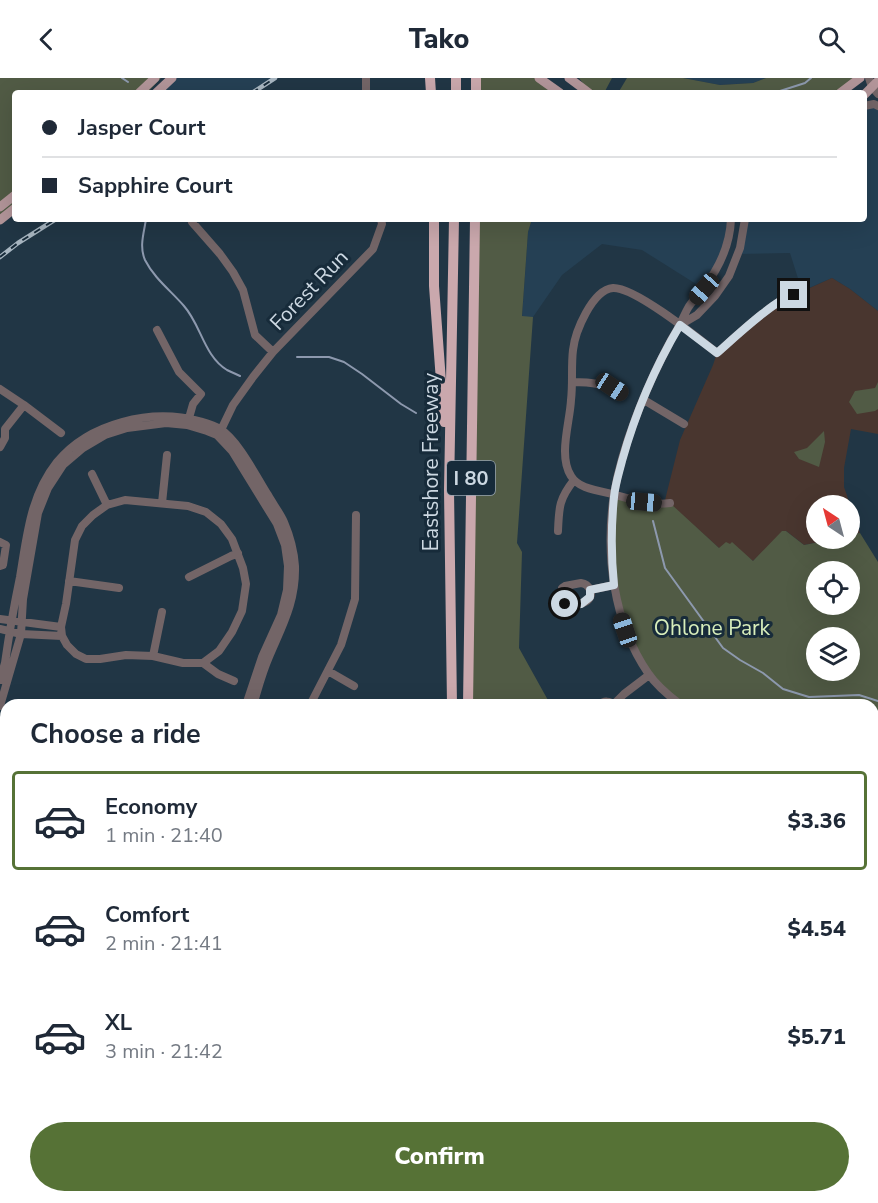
<!DOCTYPE html>
<html lang="en">
<head>
<meta charset="utf-8">
<style>
  :root { --surface:#fff; --page:#f2f2f3; --text:#1f2937; --muted:#747a83; --line:#e0e1e3; --accent:#567236 }
  body { margin:0; font-family:"Nunito Sans",sans-serif; background:var(--page); color:var(--text); height:100vh; display:flex; flex-direction:column; font-size:22px; white-space:nowrap }
  * { box-sizing:border-box; margin:0 }
  p { font-size:20px; color:var(--muted) }
  .icon { flex:none; width:33px; height:33px; fill:none; stroke:currentColor; stroke-width:2; stroke-linecap:round; stroke-linejoin:round }
  .map { position:relative; flex:1; overflow:hidden }
  .side { position:absolute; left:0px; top:621px; width:879px; height:504px; display:flex; flex-direction:column; background:var(--surface); border-radius:18px 18px 0 0; box-shadow:0 6px 24px #0002 }
  .side>* { flex:none }
  .hud { position:absolute; left:12px; top:12px; width:855px; height:132px; border-radius:6px; box-shadow:0 6px 24px #0002; display:grid; align-content:center; height:132px; padding:0 30px; background:var(--surface) }
  .needle { width:39px; rotate:324deg }
  .buttons { position:absolute; left:806px; top:417px; display:grid; gap:12px }
  .buttons a { display:grid; place-items:center; width:54px; height:54px; border-radius:50%; background:var(--surface); box-shadow:0 6px 24px #0002; font-size:30px }
  .end { position:absolute; width:27px; height:27px; margin:-14px; border:8px solid #ccd8e2; background:#111; box-shadow:0 0 0 3px #111 }
  .from { border-radius:50% }
  .car { position:absolute; width:18px; height:36px; margin:-18px -9px; border-radius:8px; box-shadow:0 0 4px 2px #0007; background:linear-gradient(#222 24%,#8ab4d8 0 40%,#222 0 76%,#8ab4d8 0 86%,#222 0) }
  .hud b { display:flex; align-items:center; gap:21px; height:57px; font-size:22px }
  .hud b+b { border-top:2px solid var(--line) }
  .hud i { width:15px; height:15px; background:var(--text) }
  ul { padding:0; list-style:none }
  li { display:flex; align-items:center; gap:18px; height:99px; margin:0 12px 9px; padding:0 18px; border:3px solid transparent; border-radius:6px }
  li div { flex:1 }
  li b { display:block; font-size:22px }
  li em { font-style:normal; font-weight:800 }
  li.on { border-color:var(--accent) }
  li>.icon { width:54px; height:54px; stroke-width:1.5 }
  h2 { padding:0 30px; font-size:27px; line-height:72px }
  .action { display:flex; gap:12px; margin-top:auto; padding:12px 30px }
  .action a { flex:1; height:69px; border-radius:36px; background:var(--accent); color:#fff; font-size:24px; font-weight:800; line-height:69px; text-align:center }
  header { display:flex; justify-content:space-between; align-items:center; height:78px; padding:0 30px; background:var(--surface); font-size:27px; font-weight:800 }
  .map>svg:first-child { display:block }
  .built { fill:#254054 }
  .education { fill:#49362f }
  .green { fill:#515b45; fill-rule:evenodd }
  .lines { fill:none; stroke-linecap:round; stroke-linejoin:round }
  .stream { stroke:#8d99ae; stroke-width:2 }
  .minor { stroke:#736567; stroke-width:8 }
  .major { stroke:#b29599; stroke-width:9 }
  .highway { stroke:#caa8ad; stroke-width:10 }
  .rail-casing { stroke:#a8b6c1; stroke-width:4.5 }
  .rail { stroke:#172b3a; stroke-width:2; stroke-dasharray:7; stroke-linecap:butt }
  .route { stroke:#ccd8e2; stroke-width:8 }
  .labels { text-anchor:middle; dominant-baseline:central; stroke-width:6; stroke-linejoin:round; paint-order:stroke }
  .shield { fill:#172b3a; stroke:#96a4b0; stroke-width:1.5 }
  .shield-label { font-size:20px; font-weight:bold; fill:#ccd8e2 }
  .street-label { font-size:21px; fill:#ccd8e2; stroke:#172b3a }
  .park-label { font-size:21px; fill:#d8eebb; stroke:#172b3a }
</style>
</head>
<body>
<header><svg class="icon" aria-label="back" viewBox="0 0 24 24"><path d="M15 5l-7 7 7 7"/></svg>Tako<svg class="icon" aria-label="search" viewBox="0 0 24 24"><circle cx="10" cy="10" r="6"/><path d="M15 15l6 6"/></svg></header>
<div class="map">
<svg width="878" height="1125" viewBox="0 0 878 1125">
  <rect width="100%" height="100%" fill="#213645"/>
  <path class="built" d="M 172,0 L 275,0 L 252,15 L 156,15 Z
    M 683,0 L 766,0 L 753,5 L 720,7 Z
    M 864,28 L 878,28 L 878,233 L 850,211 L 832,200 L 802,213 L 790,175 L 738,176 L 745,141 L 864,141 Z
    M 532,141 L 731,141 L 726,168 L 704,211 L 642,172 L 602,166 L 562,197 L 533,239 L 522,239 L 528,154 Z"/>
  <path class="education" d="M 832,200 L 850,211 L 878,233 L 878,356 L 851,351 L 844,390 L 844,409 L 860,455 L 849,457 L 849,428 L 816,428 L 816,460 L 835,461 L 804,467 L 786,453 L 753,483 L 730,466 L 720,471 L 670,426 L 664,426 L 680,362 L 713,287 L 717,275 L 794,217 Z"/>
  <path class="green" d="M 0,0 L 161,0 L 147,15 L 15,15 L 15,129 L 0,142 Z
    M 476,0 L 539,0 L 550,8 L 548,15 L 476,15 Z
    M 579,0 L 612,0 L 604,15 L 590,15 Z
    M 627,0 L 683,0 L 720,7 L 753,5 L 766,0 L 860,0 L 840,15 L 618,15 Z
    M 475,141 L 532,141 L 528,154 L 522,238 L 533,239 L 517,465 L 522,474 L 519,570 L 549,624 L 548,627 L 468,627 Z
    M 878,304 L 878,331 L 875,333 L 857,336 L 849,324 L 855,313 L 875,310 Z
    M 824,353 L 825,364 L 819,389 L 799,381 L 794,374 L 807,370 Z
    M 614,417 L 670,425 L 719,470 L 726,464 L 730,466 L 732,464 L 753,483 L 782,453 L 786,453 L 804,467 L 835,461 L 849,460 L 849,457 L 860,455 L 878,484 L 878,671 L 873,668 L 873,627 L 681,627 L 664,613 L 636,575 L 614,508 ZM 816,494 L 849,494 L 849,526 L 816,526 ZM 816,560 L 849,560 L 849,592 L 816,592 Z
    M 468,1119 L 582,1119 L 582,1125 L 468,1125 Z"/>
  <g class="lines">
    <path class="stream" d="M 122,0 L 128,4
      M 779,15 L 780,13 L 805,5 L 811,0
      M 146,141 C 144,155 139,168 145,182 C 154,200 171,213 184,228 C 201,247 204,278 227,292 C 231,294 236,296 240,298
      M 297,279 L 329,279 L 344,284 L 362,296 L 401,326 L 416,335
      M 653,443 L 665,490 L 723,570 L 740,582 L 763,595 L 783,611 L 809,619 L 859,617 L 878,623"/>
    <path class="minor" d="M 869,0 L 872,9 L 878,16
      M 366,15 L 366,0
      M 864,28 L 874,26 L 878,28
      M 195,141 L 192,144 L 220,176 L 233,194 L 243,212 L 255,257 L 273,274 L 253,299 L 233,327 L 220,354
      M 680,247 L 697,237 L 715,218 L 729,198 L 740,170 L 745,141
      M 157,252 L 179,294 L 201,316 L 193,326 L 189,340
      M 273,274 L 373,171 L 382,146 L 381,141
      M 572,304 C 591,304 607,306 623,316
      M 0,311 L 24,327 L 61,355
      M 644,322 L 684,346
      M 0,369 L 5,360 L 5,351 L 24,327
      M 92,396 L 107,427 L 93,437 L 82,448 L 75,462 L 66,526 L 61,549 L 62,558 L 67,567 L 76,576 L 86,581 L 100,581 L 126,577 L 153,578 L 183,585 L 203,585 L 218,596 L 234,603
      M 162,425 L 167,377
      M 670,425 C 650,428 630,421 612,416 C 603,414 593,412 585,409 C 580,407 574,403 571,398 C 558,378 570,344 571,322 C 573,305 571,288 573,272 C 575,254 592,212 613,210 C 635,209 698,260 717,275 C 732,262 777,219 794,217
      M 107,427 L 125,422 L 188,428 L 206,434 L 221,446 L 232,461 L 243,490 L 246,506 L 242,533 L 232,554 L 219,573 L 203,585
      M 558,453 C 559,429 559,421 574,402
      M 0,464 L 6,467 L 3,487 L 0,488
      M 189,499 L 231,478 L 238,475
      M 69,503 L 119,510
      M 581,505 C 589,506 595,516 587,523 C 582,527 574,527 568,528 L 564,523 L 562,510 L 565,508 Z
      M 590,512 L 614,507
      M 0,541 L 61,549
      M 0,551 L 21,556 L 62,558
      M 153,578 L 162,534
      M 328,593 L 354,608
      M 0,602 L 5,585 C 9,556 14,528 20,499 C 27,458 30,418 57,384 C 89,345 151,330 199,343 C 206,345 214,347 220,351 C 238,362 256,398 268,417 C 273,426 280,435 284,444 C 290,458 294,473 295,488 C 296,524 282,548 269,579 C 262,595 258,611 253,627
      M 614,626 L 624,616 L 649,597
      M 310,627 L 341,567 L 355,521 L 356,437
      M 599,627 C 604,622 610,623 615,627
      M 681,627 C 669,618 656,607 648,595 C 613,544 605,476 614,416 C 622,368 646,309 669,266 C 672,259 677,253 680,246 C 683,241 685,235 688,230 C 692,223 698,218 702,212 C 718,192 730,167 731,141
      M 0,628 L 21,556 L 23,521 L 38,435 L 48,410 L 63,387 L 83,370 L 105,357 L 127,350 L 166,345 L 187,347 L 207,353 L 217,357 L 232,373 L 277,446 L 285,467 L 288,488 L 287,512 L 281,537 L 262,579 L 246,627
      M 873,714 L 875,717 L 873,727
      M 4,749 L 6,748
      M 0,782 L 6,788
      M 0,798 L 6,804
      M 873,832 L 878,831
      M 0,864 L 6,861
      M 0,874 L 6,872
      M 0,950 L 6,952
      M 873,973 L 875,987 L 878,992
      M 0,1085 L 6,1090
      M 37,1119 L 44,1125
      M 208,1119 L 212,1125
      M 342,1119 L 343,1125
      M 712,1119 L 715,1125
      M 831,1119 L 836,1125"/>
    <path class="major" d="M 539,0 L 560,15
      M 569,0 L 589,15
      M 139,15 L 155,0
      M 156,15 L 172,0
      M 840,15 L 860,0
      M 864,17 L 878,3
      M 0,129 L 15,117
      M 0,142 L 15,130"/>
    <path class="highway" d="M 430,0 L 431,15
      M 456,15 L 456,0
      M 476,15 L 476,0
      M 434,141 L 434,208 L 444,344
      M 452,627 L 449,412 L 454,141
      M 468,627 L 475,141
      M 449,1119 L 449,1125
      M 468,1119 L 468,1125"/>
    <g class="rail-casing">
      <path id="rail" d="M 252,15 L 275,0
        M 0,179 L 18,165 L 56,141"/>
    </g>
    <use href="#rail" class="rail"/>
  </g>
  <g class="lines">
    <path class="route" d="M 565,526 L 568,528 L 581,526 L 590,519 L 590,512 L 614,507 C 611,478 611,449 614,419 C 615,407 619,395 622,383 C 635,336 655,289 680,247 L 717,275 C 732,262 777,219 794,217"/>
  </g>
  <g class="labels">
    <rect class="shield" x="447" y="383" width="48" height="34" rx="4.5"/>
    <g class="shield-label">
      <text x="471" y="400">I 80</text>
    </g>
    <g class="street-label">
      <text transform="translate(309 212) rotate(-46)">Forest Run</text>
      <text transform="translate(431 384) rotate(-90)">Eastshore Freeway</text>
    </g>
    <g class="park-label">
      <text x="712" y="550">Ohlone Park</text>
    </g>
  </g>
</svg>
<div class="buttons">
<a><svg class="needle" viewBox="-14 -14 28 28"><path d="M0-13l5 13h-10z" fill="#e53935"/><path d="M0 13l5-13h-10z" fill="#747a83"/></svg></a>
<a><svg class="icon" aria-label="locate" viewBox="0 0 24 24"><circle cx="12" cy="12" r="6"/><path d="M12 2v4M12 18v4M2 12h4M18 12h4"/></svg></a>
<a><svg class="icon" aria-label="layers" viewBox="0 0 24 24"><path d="M12 4l9 5-9 5-9-5zM3 14l9 5 9-5"/></svg></a>
</div>
<i class="end from" style="left:565px;top:526px"></i>
<i class="end" style="left:794px;top:217px"></i>
<i class="car" style="left:704px;top:211px;rotate:221deg"></i>
<i class="car" style="left:612px;top:309px;rotate:123deg"></i>
<i class="car" style="left:644px;top:424px;rotate:95deg"></i>
<i class="car" style="left:625px;top:552px;rotate:341deg"></i>
<div class="hud">
<b><i class="from"></i>Jasper Court</b>
<b><i></i>Sapphire Court</b>
</div>
<section class="side">
<h2>Choose a ride</h2>
<ul>
<li class="on"><svg class="icon" aria-label="car" viewBox="0 0 24 24"><path d="M5 17H2v-5l4-1 3-4h7l3 4 3 1v5h-3M9 17h6M6 11h13"/><circle cx="7" cy="17" r="2"/><circle cx="17" cy="17" r="2"/></svg><div><b>Economy</b><p>1 min · 21:40</p></div><em>$3.36</em></li>
<li><svg class="icon" aria-label="car" viewBox="0 0 24 24"><path d="M5 17H2v-5l4-1 3-4h7l3 4 3 1v5h-3M9 17h6M6 11h13"/><circle cx="7" cy="17" r="2"/><circle cx="17" cy="17" r="2"/></svg><div><b>Comfort</b><p>2 min · 21:41</p></div><em>$4.54</em></li>
<li><svg class="icon" aria-label="car" viewBox="0 0 24 24"><path d="M5 17H2v-5l4-1 3-4h7l3 4 3 1v5h-3M9 17h6M6 11h13"/><circle cx="7" cy="17" r="2"/><circle cx="17" cy="17" r="2"/></svg><div><b>XL</b><p>3 min · 21:42</p></div><em>$5.71</em></li>
</ul>
<div class="action"><a>Confirm</a></div>
</section>
</div>
</body>
</html>
